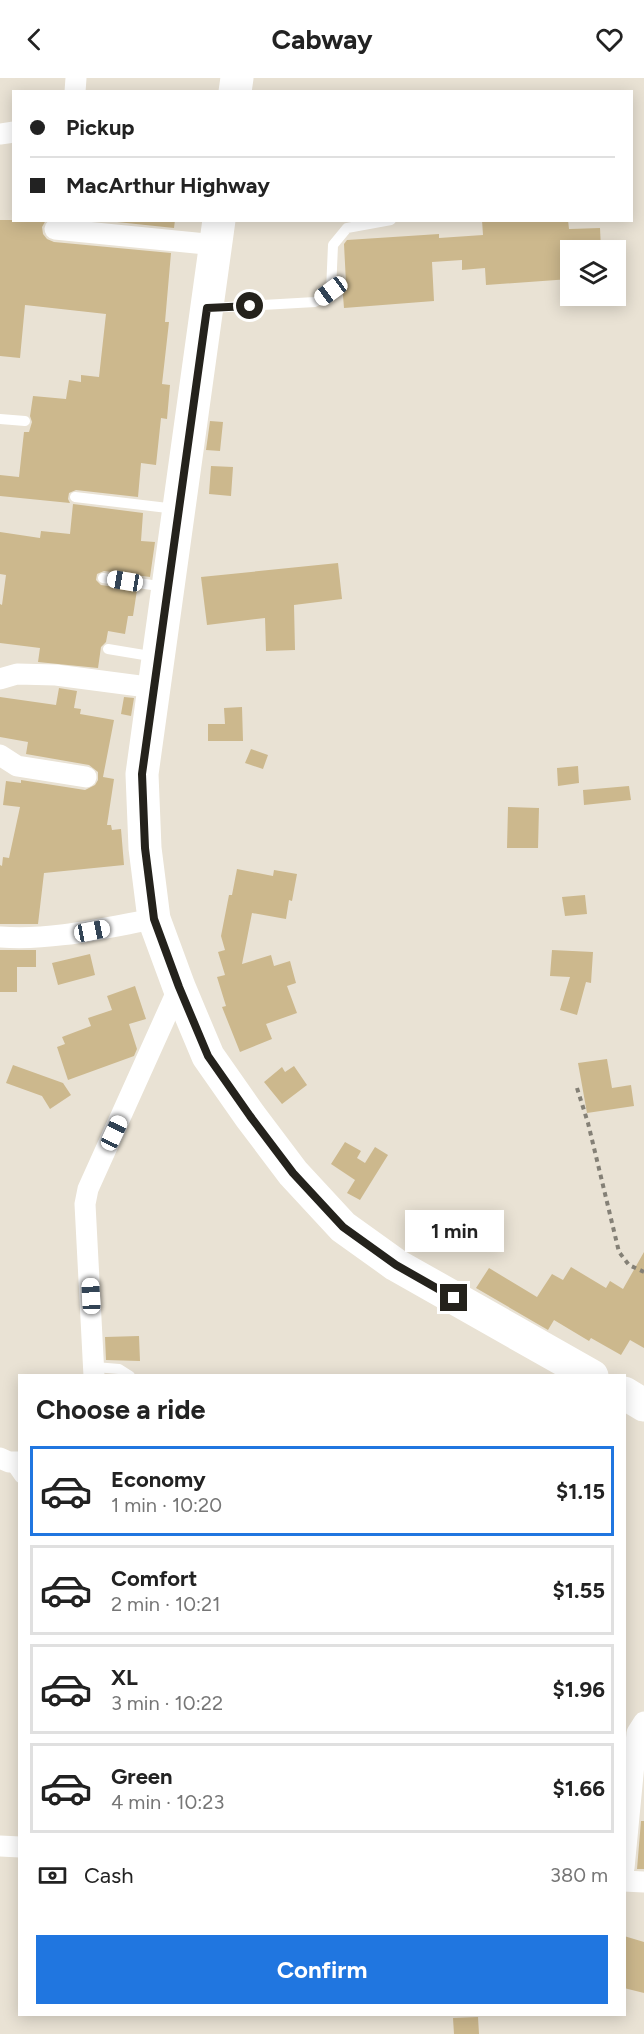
<!DOCTYPE html>
<html lang="en">
<head>
<meta charset="utf-8">
<style>
  :root { --surface:#fff; --page:#f2f2f2; --text:#222; --muted:#767676; --line:#e0e0e0; --accent:#2076e0 }
  body { margin:0; font-family:Figtree,sans-serif; background:var(--page); color:var(--text); height:100vh; display:flex; flex-direction:column; font-size:22px; white-space:nowrap }
  * { box-sizing:border-box; margin:0 }
  p { font-size:20px; color:var(--muted) }
  .icon { flex:none; width:33px; height:33px; fill:none; stroke:currentColor; stroke-width:2; stroke-linecap:round; stroke-linejoin:round }
  .map { position:relative; flex:1; overflow:hidden }
  .details { position:absolute; left:18px; top:1296px; width:608px; height:642px; display:flex; flex-direction:column; background:var(--surface); border-radius:0px; box-shadow:0 3px 15px #0003 }
  .details>* { flex:none }
  .guide { position:absolute; left:12px; top:12px; width:621px; height:132px; border-radius:0px; box-shadow:0 3px 15px #0003; display:grid; align-content:center; height:132px; padding:0 18px; background:var(--surface) }
  .fabs { position:absolute; left:560px; top:162px; display:grid; gap:12px }
  .fabs a { display:grid; place-items:center; width:66px; height:66px; border-radius:0px; background:var(--surface); box-shadow:0 3px 15px #0003; font-size:30px }
  .end { position:absolute; width:27px; height:27px; margin:-14px; border:8px solid #24221c; background:#fff; box-shadow:0 0 0 3px #fff }
  .from { border-radius:50% }
  .bubble { position:absolute; height:42px; border-radius:0px; background:var(--surface); box-shadow:0 3px 15px #0003; font-size:20px; font-weight:700; line-height:42px; text-align:center }
  .car { position:absolute; width:18px; height:36px; margin:-18px -9px; border-radius:8px; box-shadow:0 0 4px 2px #0007; background:linear-gradient(#fff 24%,#345 0 40%,#fff 0 76%,#345 0 86%,#fff 0) }
  .guide b { display:flex; align-items:center; gap:21px; height:57px; font-size:22px }
  .guide b+b { border-top:2px solid var(--line) }
  .guide i { width:15px; height:15px; background:var(--text) }
  ul { padding:0; list-style:none }
  li { display:flex; align-items:center; gap:18px; height:90px; margin:0 12px 9px; padding:0 6px; border:3px solid var(--line); border-radius:0px }
  li div { flex:1 }
  li b { display:block; font-size:22px }
  li em { font-style:normal; font-weight:700 }
  li.on { border-color:var(--accent) }
  li>.icon { width:54px; height:54px; stroke-width:1.5 }
  h2 { padding:0 18px; font-size:27px; line-height:72px }
  .pay { display:flex; align-items:center; gap:15px; height:66px; padding:0 18px; font-size:22px }
  .pay p { margin-inline-start:auto }
  .button { display:flex; gap:12px; margin-top:auto; padding:12px 18px }
  .button a { flex:1; height:69px; border-radius:0px; background:var(--accent); color:#fff; font-size:24px; font-weight:700; line-height:69px; text-align:center }
  header { display:flex; justify-content:space-between; align-items:center; height:78px; padding:0 18px; background:var(--surface); font-size:27px; font-weight:700 }
  .map>svg:first-child { display:block }
  .building { fill:#ccb88d }
  .lines { fill:none; stroke-linecap:round; stroke-linejoin:round }
  .path { stroke:#848076; stroke-width:4; stroke-dasharray:4.5 4.5; stroke-linecap:butt }
  .lane { stroke:#fff; stroke-width:10 }
  .street { stroke:#fff; stroke-width:21 }
  .highway { stroke:#fff; stroke-width:33 }
  .route { stroke:#24221c; stroke-width:8 }
</style>
</head>
<body>
<header><svg class="icon" aria-label="back" viewBox="0 0 24 24"><path d="M15 5l-7 7 7 7"/></svg>Cabway<svg class="icon" aria-label="heart" viewBox="0 0 24 24"><path d="M12 20l-8-8c-3-5 5-10 8-4 3-6 11-1 8 4z"/></svg></header>
<div class="map">
<svg width="644" height="1956" viewBox="0 0 644 1956">
  <rect width="100%" height="100%" fill="#e9e2d4"/>
  <path class="building" d="M 0,142 L 46,142 L 42,149 L 43,156 L 47,161 L 54,164 L 171,175 L 165,244 L 169,244 L 162,306 L 170,307 L 167,341 L 161,340 L 156,387 L 141,385 L 138,419 L 76,412 L 69,415 L 68,421 L 70,425 L 0,418 L 0,397 L 19,399 L 24,354 L 29,354 L 32,344 L 30,338 L 33,318 L 66,321 L 69,302 L 81,304 L 81,297 L 99,299 L 106,236 L 25,227 L 20,280 L 0,278 Z
    M 98,142 L 175,142 L 174,150 Z
    M 482,142 L 568,142 L 569,151 L 600,150 L 601,172 L 570,172 L 570,201 L 486,207 L 485,190 L 462,192 L 462,182 L 432,184 L 434,223 L 344,230 L 342,205 L 346,205 L 344,166 L 347,162 L 439,156 L 439,160 L 483,157 Z
    M 210,343 L 223,344 L 220,373 L 206,372 Z
    M 211,388 L 233,389 L 231,418 L 209,416 Z
    M 73,426 L 143,435 L 141,463 L 155,464 L 150,499 L 104,493 L 97,496 L 96,502 L 101,507 L 137,512 L 133,538 L 128,538 L 125,556 L 108,553 L 106,564 L 101,569 L 98,590 L 38,584 L 40,570 L 0,565 L 0,526 L 2,527 L 6,497 L 0,496 L 0,454 L 40,460 L 41,453 L 70,456 Z
    M 338,485 L 342,521 L 294,527 L 295,572 L 266,573 L 265,540 L 207,547 L 201,499 Z
    M 59,610 L 77,613 L 74,630 L 81,631 L 80,636 L 114,642 L 103,699 L 114,701 L 107,747 L 111,747 L 112,752 L 121,751 L 124,787 L 44,795 L 38,846 L 0,846 L 0,787 L 2,788 L 3,779 L 9,780 L 20,729 L 3,727 L 6,703 L 21,705 L 21,702 L 85,712 L 95,707 L 98,702 L 98,694 L 89,687 L 26,676 L 28,664 L 0,659 L 0,619 L 56,627 Z
    M 124,619 L 134,620 L 131,638 L 121,636 Z
    M 242,629 L 243,663 L 208,663 L 208,646 L 225,646 L 224,630 Z
    M 251,671 L 268,677 L 263,691 L 245,685 Z
    M 578,688 L 579,705 L 558,708 L 557,690 Z
    M 629,708 L 631,722 L 584,727 L 583,712 Z
    M 508,729 L 539,730 L 538,770 L 507,770 Z
    M 237,791 L 273,798 L 274,792 L 297,796 L 292,823 L 289,822 L 286,841 L 252,835 L 242,886 L 271,877 L 274,888 L 290,883 L 296,905 L 287,908 L 297,935 L 266,946 L 272,961 L 240,974 L 222,929 L 226,928 L 217,899 L 225,897 L 218,874 L 225,872 L 221,858 L 229,817 L 232,817 Z
    M 585,817 L 587,836 L 565,838 L 562,819 Z
    M 0,872 L 36,872 L 36,889 L 17,889 L 17,914 L 0,914 Z
    M 552,872 L 593,874 L 591,905 L 586,904 L 577,937 L 560,932 L 570,899 L 550,898 Z
    M 90,876 L 95,897 L 58,907 L 52,885 Z
    M 135,908 L 146,941 L 129,946 L 137,971 L 134,978 L 68,1002 L 57,969 L 65,966 L 62,959 L 91,948 L 88,940 L 112,932 L 107,918 Z
    M 607,981 L 612,1010 L 631,1007 L 634,1028 L 587,1035 L 578,985 Z
    M 13,987 L 63,1005 L 71,1017 L 50,1031 L 42,1018 L 6,1005 Z
    M 294,988 L 307,1007 L 282,1026 L 264,1004 L 282,989 L 285,994 Z
    M 345,1064 L 361,1073 L 357,1080 L 365,1085 L 375,1069 L 388,1077 L 360,1122 L 347,1115 L 355,1102 L 331,1086 Z
    M 644,1174 L 644,1270 L 630,1262 L 621,1277 L 591,1260 L 589,1263 L 554,1242 L 548,1252 L 476,1210 L 489,1190 L 537,1219 L 552,1196 L 563,1202 L 571,1189 L 606,1210 L 610,1203 L 623,1211 Z
    M 139,1258 L 140,1283 L 106,1282 L 105,1259 Z
    M 641,1743 L 644,1743 L 644,1791 L 637,1791 Z
    M 624,1858 L 644,1864 L 644,1915 L 624,1910 Z
    M 478,1939 L 479,1956 L 454,1956 L 453,1940 Z"/>
  <g class="lines">
    <path class="path" d="M 577,1010 L 588,1045 L 619,1174 L 629,1187 L 644,1194"/>
    <path class="lane" d="M 210,230 L 315,224 L 331,213 L 333,167 L 347,150 L 391,142
      M 0,341 L 25,343
      M 75,419 L 176,431
      M 103,500 L 166,509
      M 108,571 L 156,579
      M 95,1289 L 119,1291 L 130,1298
      M 9,1384 L 20,1400"/>
    <path class="street" d="M 75,14 L 76,0
      M 0,56 L 14,54
      M 55,151 L 216,167
      M 0,601 L 17,596 L 56,597 L 155,610
      M 0,677 L 17,688 L 86,699
      M 0,859 C 51,863 104,850 154,841
      M 94,1298 L 85,1126 L 88,1111 L 179,909
      M 0,1380 L 9,1384 L 20,1384
      M 0,1768 L 20,1769
      M 624,1790 L 637,1655 L 644,1644
      M 624,1803 L 644,1804"/>
    <path class="highway" d="M 235,14 L 237,0
      M 219,142 L 142,696 L 145,770 L 154,841 L 179,909 L 208,978 L 250,1038 L 293,1095 L 343,1149 L 396,1187 L 592,1298
      M 624,1315 L 644,1327"/>
  </g>
  <g class="lines">
    <path class="route" d="M 250,228 L 207,230 L 142,696 L 145,770 L 154,841 L 179,909 L 208,978 L 250,1038 L 293,1095 L 343,1149 L 396,1187 L 454,1220"/>
  </g>
</svg>
<div class="fabs">
<a><svg class="icon" aria-label="layers" viewBox="0 0 24 24"><path d="M12 4l9 5-9 5-9-5zM3 14l9 5 9-5"/></svg></a>
</div>
<i class="end from" style="left:250px;top:228px"></i>
<i class="end" style="left:454px;top:1220px"></i>
<div class="bubble" style="left:405px;top:1132px;width:99px">1 min</div>
<i class="car" style="left:331px;top:213px;rotate:234deg"></i>
<i class="car" style="left:125px;top:503px;rotate:279deg"></i>
<i class="car" style="left:92px;top:853px;rotate:79deg"></i>
<i class="car" style="left:114px;top:1055px;rotate:25deg"></i>
<i class="car" style="left:91px;top:1218px;rotate:357deg"></i>
<div class="guide">
<b><i class="from"></i>Pickup</b>
<b><i></i>MacArthur Highway</b>
</div>
<section class="details">
<h2>Choose a ride</h2>
<ul>
<li class="on"><svg class="icon" aria-label="car" viewBox="0 0 24 24"><path d="M5 17H2v-5l4-1 3-4h7l3 4 3 1v5h-3M9 17h6M6 11h13"/><circle cx="7" cy="17" r="2"/><circle cx="17" cy="17" r="2"/></svg><div><b>Economy</b><p>1 min · 10:20</p></div><em>$1.15</em></li>
<li><svg class="icon" aria-label="car" viewBox="0 0 24 24"><path d="M5 17H2v-5l4-1 3-4h7l3 4 3 1v5h-3M9 17h6M6 11h13"/><circle cx="7" cy="17" r="2"/><circle cx="17" cy="17" r="2"/></svg><div><b>Comfort</b><p>2 min · 10:21</p></div><em>$1.55</em></li>
<li><svg class="icon" aria-label="car" viewBox="0 0 24 24"><path d="M5 17H2v-5l4-1 3-4h7l3 4 3 1v5h-3M9 17h6M6 11h13"/><circle cx="7" cy="17" r="2"/><circle cx="17" cy="17" r="2"/></svg><div><b>XL</b><p>3 min · 10:22</p></div><em>$1.96</em></li>
<li><svg class="icon" aria-label="car" viewBox="0 0 24 24"><path d="M5 17H2v-5l4-1 3-4h7l3 4 3 1v5h-3M9 17h6M6 11h13"/><circle cx="7" cy="17" r="2"/><circle cx="17" cy="17" r="2"/></svg><div><b>Green</b><p>4 min · 10:23</p></div><em>$1.66</em></li>
</ul>
<div class="pay"><svg class="icon" aria-label="cash" viewBox="0 0 24 24"><path d="M3 7h18v10H3z"/><circle cx="12" cy="12" r="2"/></svg>Cash<p>380 m</p></div>
<div class="button"><a>Confirm</a></div>
</section>
</div>
</body>
</html>
